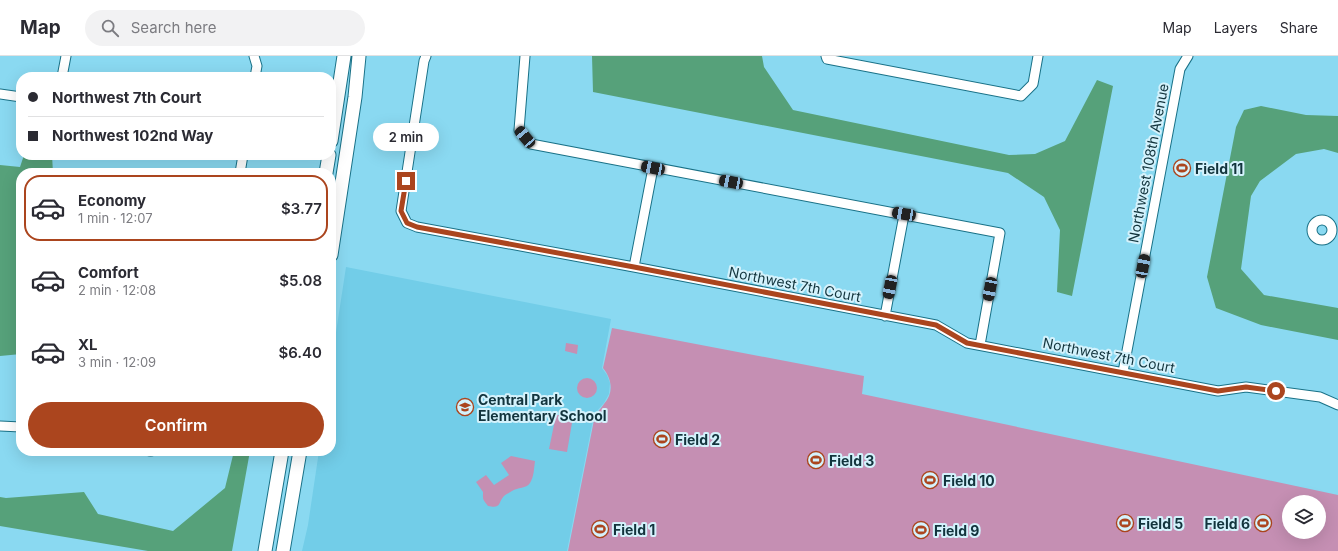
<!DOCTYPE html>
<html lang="en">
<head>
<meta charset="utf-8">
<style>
  :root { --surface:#fff; --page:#f2f2f3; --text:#2b2b33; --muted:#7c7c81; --line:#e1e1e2; --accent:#ab451e }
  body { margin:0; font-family:Inter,sans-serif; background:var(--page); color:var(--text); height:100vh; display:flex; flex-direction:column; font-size:15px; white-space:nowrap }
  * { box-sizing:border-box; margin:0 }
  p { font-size:13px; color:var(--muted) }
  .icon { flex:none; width:22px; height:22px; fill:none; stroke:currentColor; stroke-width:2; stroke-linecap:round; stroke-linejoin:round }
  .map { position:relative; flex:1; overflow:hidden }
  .drawer { position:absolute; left:16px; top:112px; width:320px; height:288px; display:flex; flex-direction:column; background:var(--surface); border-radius:16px; box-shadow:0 4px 16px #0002 }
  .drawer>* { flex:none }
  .guide { position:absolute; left:16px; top:16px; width:320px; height:88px; border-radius:16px; box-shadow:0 4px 16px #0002; display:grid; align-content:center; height:88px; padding:0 12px; background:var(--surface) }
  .buttons { position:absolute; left:1282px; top:439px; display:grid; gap:8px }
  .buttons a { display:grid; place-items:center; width:44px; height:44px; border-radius:50%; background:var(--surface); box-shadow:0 4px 16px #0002; font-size:20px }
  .end { position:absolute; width:18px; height:18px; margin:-9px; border:5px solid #ab451e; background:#fff; box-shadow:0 0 0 2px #fff }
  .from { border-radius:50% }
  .bubble { position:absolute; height:28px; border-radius:14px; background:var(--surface); box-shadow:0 4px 16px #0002; font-size:13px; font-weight:600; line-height:28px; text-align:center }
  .car { position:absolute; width:12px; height:24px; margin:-12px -6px; border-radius:5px; box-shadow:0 0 3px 1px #0007; background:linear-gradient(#222 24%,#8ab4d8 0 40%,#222 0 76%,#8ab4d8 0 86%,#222 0) }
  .guide b { display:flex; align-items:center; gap:14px; height:38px; font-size:15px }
  .guide b+b { border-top:1px solid var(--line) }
  .guide i { width:10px; height:10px; background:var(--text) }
  ul { padding:7px 0 0; list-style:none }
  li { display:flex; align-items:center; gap:12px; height:66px; margin:0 8px 6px; padding:0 4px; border:2px solid transparent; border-radius:16px }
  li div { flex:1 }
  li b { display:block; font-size:15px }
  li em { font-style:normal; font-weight:600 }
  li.on { border-color:var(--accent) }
  li>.icon { width:36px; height:36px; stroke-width:1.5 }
  .cta { display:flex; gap:8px; margin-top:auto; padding:8px 12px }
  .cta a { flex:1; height:46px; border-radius:24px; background:var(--accent); color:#fff; font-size:16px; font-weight:600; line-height:46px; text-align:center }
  header { display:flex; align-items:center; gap:24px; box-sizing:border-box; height:56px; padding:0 20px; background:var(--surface); border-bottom:1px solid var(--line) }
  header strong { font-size:19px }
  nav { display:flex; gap:22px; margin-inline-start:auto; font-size:14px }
  .search { width:280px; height:36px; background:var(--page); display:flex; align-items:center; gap:10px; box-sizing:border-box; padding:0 14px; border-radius:22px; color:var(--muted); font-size:15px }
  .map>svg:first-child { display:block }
  .built { fill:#72cde8 }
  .green { fill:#c58fb3; fill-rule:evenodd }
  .water { fill:#56a17a }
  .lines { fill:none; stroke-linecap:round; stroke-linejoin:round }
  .minor-casing { stroke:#197187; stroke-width:11 }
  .secondary-casing { stroke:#197187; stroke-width:15 }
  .minor { stroke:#fff; stroke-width:9 }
  .secondary { stroke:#fff; stroke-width:13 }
  .route { stroke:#ab451e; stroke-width:5 }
  .labels { text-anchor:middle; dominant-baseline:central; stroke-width:4; stroke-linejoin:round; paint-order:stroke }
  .street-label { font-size:14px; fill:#12343d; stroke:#d4f2fc }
  .poi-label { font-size:14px; font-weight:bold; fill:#12343d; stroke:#d4f2fc; text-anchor:start }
</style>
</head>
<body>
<header>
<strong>Map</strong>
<div class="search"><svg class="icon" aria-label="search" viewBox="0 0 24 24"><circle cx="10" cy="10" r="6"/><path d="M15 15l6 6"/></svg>Search here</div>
<nav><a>Map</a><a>Layers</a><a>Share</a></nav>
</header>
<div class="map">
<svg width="1338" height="495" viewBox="0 0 1338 495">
  <rect width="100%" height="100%" fill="#8ad9f1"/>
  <path class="built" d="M 346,211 L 611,263 L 602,312 L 607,319 L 610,327 L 609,338 L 604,347 L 596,356 L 593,364 L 567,495 L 302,495 L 308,469 L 319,395 L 331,395 L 331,298 L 335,283 Z"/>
  <path class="green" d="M 612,272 L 864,320 L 862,338 L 1338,439 L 1338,495 L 568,495 L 594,364 C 596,357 600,354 604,348 C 614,337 612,323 603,312 ZM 1289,446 L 1319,446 L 1319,476 L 1289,476 Z
    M 566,287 L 578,289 L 577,298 L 565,295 Z
    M577 332a10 10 0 1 1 20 0a10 10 0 1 1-20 0Z
    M 556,359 L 567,359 L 573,361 L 567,396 L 549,393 Z
    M 511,400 L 535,405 C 534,412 534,421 530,427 C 526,433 518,431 512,435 C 509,437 506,438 504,440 C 498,446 502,453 488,450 C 482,442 483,444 483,436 L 476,426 L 486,419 L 494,429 L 509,419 L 501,407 Z"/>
  <path class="water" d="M 592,0 L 762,0 L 764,11 L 793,54 L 1009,99 L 1035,98 L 1065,85 L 1097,24 L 1113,30 L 1072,240 L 1057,236 L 1060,174 L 1044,141 L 1008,117 L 593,36 Z
    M 1261,50 L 1306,59 L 1338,60 L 1338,97 L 1324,93 L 1296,98 L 1260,125 L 1251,140 L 1241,213 L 1264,239 L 1338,252 L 1338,284 L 1261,269 L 1216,252 L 1207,221 L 1236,71 L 1244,54 Z
    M 24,99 L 52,99 L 53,117 L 21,117 L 21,298 L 0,300 L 0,109 L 20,111 Z
    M 234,395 L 250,395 L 232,495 L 148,495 L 0,470 L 0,441 L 6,442 L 84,436 L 98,458 L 173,475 L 225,432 Z"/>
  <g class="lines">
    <g class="minor-casing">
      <path id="minor" d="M 254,0 L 257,10 L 255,21
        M 426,0 L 424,5 L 401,155 L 407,167 L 417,171 L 634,211 L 936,269 L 967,287 L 1218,335 L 1246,331 L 1320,341 L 1338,349
        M 525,0 L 519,74 L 531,88 L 1000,177 L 980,289
        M 826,0 L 827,3 L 1021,40 L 1033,28 L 1038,0
        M 62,21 L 66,0
        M 0,38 L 21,41
        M 240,117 L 243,99
        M1312 174a10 10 0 1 1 20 0a10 10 0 1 1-20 0Z
        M 634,211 L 653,112
        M 885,260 L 904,159
        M 1123,316 L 1180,13 L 1188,0
        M 0,370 L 21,371
        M 150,395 L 151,395"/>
    </g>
    <g class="secondary-casing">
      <path id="secondary" d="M 331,85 L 344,0
        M 326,117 L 329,99
        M 331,199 L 355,41 L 359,0
        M 265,495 L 282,395
        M 283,495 L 300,395"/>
    </g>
    <use href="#minor" class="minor"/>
    <use href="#secondary" class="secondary"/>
  </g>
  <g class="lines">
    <path class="route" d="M 406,125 L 401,155 L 407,167 L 417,171 L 634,211 L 936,269 L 967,287 L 1218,335 L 1246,331 L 1276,335"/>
  </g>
  <defs>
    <g id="stadium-ring" transform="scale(0.9)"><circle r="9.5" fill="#d4f2fc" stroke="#ab451e" stroke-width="1.5"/><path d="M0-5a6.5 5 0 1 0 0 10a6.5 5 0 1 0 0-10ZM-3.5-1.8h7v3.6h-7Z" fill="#ab451e"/></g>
    <g id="school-ring" transform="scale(0.9)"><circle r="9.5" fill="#d4f2fc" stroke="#ab451e" stroke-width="1.5"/><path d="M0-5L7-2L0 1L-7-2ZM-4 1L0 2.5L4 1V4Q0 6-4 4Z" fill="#ab451e"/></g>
  </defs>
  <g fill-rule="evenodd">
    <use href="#stadium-ring" x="1182" y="112"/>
    <use href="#school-ring" x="465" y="351"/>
    <use href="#stadium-ring" x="662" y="383"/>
    <use href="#stadium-ring" x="816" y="404"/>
    <use href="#stadium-ring" x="930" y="424"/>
    <use href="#stadium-ring" x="1125" y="467"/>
    <use href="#stadium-ring" x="1263" y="467"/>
    <use href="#stadium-ring" x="600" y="473"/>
    <use href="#stadium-ring" x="921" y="474"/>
  </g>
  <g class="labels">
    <g class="street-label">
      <text transform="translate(1148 107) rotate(-79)">Northwest 108th Avenue</text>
      <text transform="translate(795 228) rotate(11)">Northwest 7th Court</text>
      <text transform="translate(1109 299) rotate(11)">Northwest 7th Court</text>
    </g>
    <g class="poi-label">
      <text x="1195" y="112">Field 11</text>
      <text x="478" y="343">Central Park<tspan x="478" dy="16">Elementary School</tspan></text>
      <text x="675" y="383">Field 2</text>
      <text x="829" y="404">Field 3</text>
      <text x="943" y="424">Field 10</text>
      <text x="1138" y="467">Field 5</text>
      <text x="1250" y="467" text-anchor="end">Field 6</text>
      <text x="613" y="473">Field 1</text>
      <text x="934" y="474">Field 9</text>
    </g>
  </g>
</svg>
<div class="buttons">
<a><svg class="icon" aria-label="layers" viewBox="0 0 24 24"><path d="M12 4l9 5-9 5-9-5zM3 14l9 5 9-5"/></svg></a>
</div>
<i class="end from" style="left:1276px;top:335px"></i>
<i class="end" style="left:406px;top:125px"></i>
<div class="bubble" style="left:373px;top:67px;width:66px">2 min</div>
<i class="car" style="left:525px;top:81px;rotate:320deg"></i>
<i class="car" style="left:653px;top:112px;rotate:281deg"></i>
<i class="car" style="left:731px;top:126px;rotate:281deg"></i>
<i class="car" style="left:904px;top:158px;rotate:280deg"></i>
<i class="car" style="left:1143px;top:210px;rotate:11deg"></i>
<i class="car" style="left:890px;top:231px;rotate:191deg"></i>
<i class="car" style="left:990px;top:233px;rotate:191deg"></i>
<div class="guide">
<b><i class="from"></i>Northwest 7th Court</b>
<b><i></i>Northwest 102nd Way</b>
</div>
<section class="drawer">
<ul>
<li class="on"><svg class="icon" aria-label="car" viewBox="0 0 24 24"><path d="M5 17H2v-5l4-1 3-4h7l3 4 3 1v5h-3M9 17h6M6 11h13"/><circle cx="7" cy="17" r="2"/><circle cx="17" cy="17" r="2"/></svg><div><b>Economy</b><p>1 min · 12:07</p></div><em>$3.77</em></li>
<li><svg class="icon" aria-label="car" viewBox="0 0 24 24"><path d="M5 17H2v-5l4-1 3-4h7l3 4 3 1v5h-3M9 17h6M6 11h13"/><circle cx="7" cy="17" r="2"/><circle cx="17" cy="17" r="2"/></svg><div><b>Comfort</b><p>2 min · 12:08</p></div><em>$5.08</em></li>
<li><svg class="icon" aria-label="car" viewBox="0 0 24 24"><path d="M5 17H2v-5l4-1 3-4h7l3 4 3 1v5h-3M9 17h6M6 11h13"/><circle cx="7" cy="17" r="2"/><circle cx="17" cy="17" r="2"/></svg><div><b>XL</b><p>3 min · 12:09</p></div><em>$6.40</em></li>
</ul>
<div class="cta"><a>Confirm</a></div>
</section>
</div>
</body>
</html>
